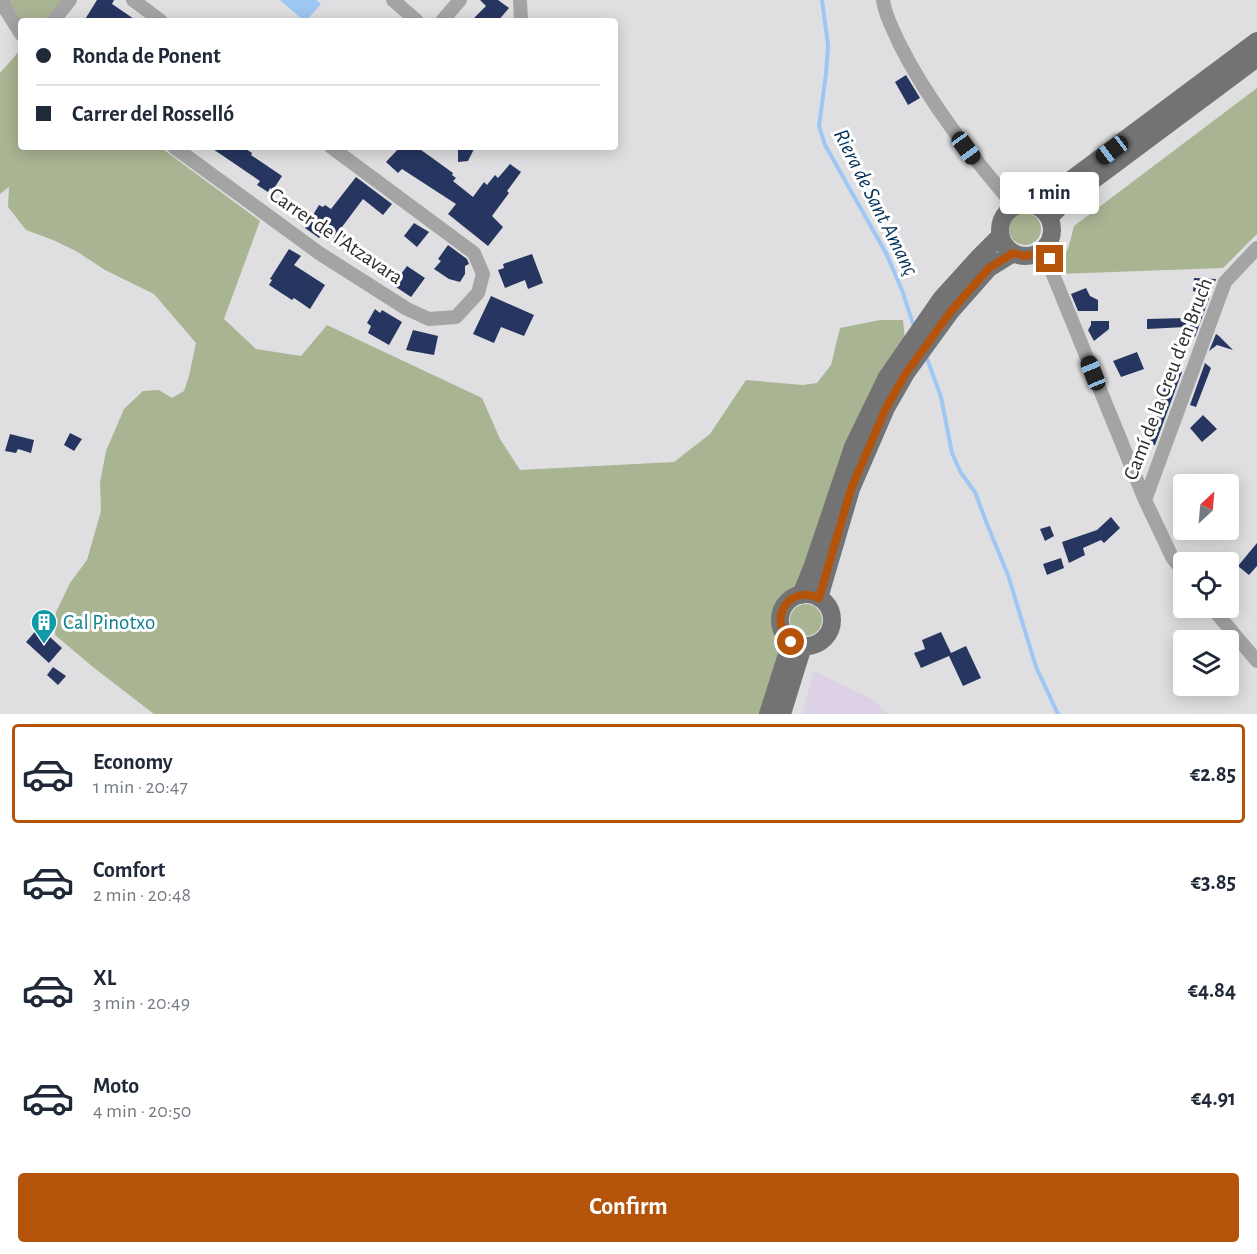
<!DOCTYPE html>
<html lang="en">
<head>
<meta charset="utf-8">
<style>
  :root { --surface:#fff; --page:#f2f2f3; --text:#1f2937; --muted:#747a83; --line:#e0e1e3; --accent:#b45309 }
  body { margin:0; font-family:"Alegreya Sans",sans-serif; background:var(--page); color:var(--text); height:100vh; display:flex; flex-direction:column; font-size:22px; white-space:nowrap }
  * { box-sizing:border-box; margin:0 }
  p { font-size:20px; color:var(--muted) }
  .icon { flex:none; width:33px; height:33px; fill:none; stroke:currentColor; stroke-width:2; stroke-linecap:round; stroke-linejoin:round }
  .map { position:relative; height:714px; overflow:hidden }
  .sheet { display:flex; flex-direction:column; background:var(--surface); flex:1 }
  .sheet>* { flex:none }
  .guide { position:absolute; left:18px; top:18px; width:600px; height:132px; border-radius:6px; box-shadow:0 3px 15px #0003; display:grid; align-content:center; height:132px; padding:0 18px; background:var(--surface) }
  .needle { width:39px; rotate:26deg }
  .controls { position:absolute; left:1173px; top:474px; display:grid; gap:12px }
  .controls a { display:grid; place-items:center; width:66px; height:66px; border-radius:6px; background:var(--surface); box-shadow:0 3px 15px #0003; font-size:30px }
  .end { position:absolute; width:27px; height:27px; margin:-14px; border:8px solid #b45309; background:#fff; box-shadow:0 0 0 3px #fff }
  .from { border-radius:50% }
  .bubble { position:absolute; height:42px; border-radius:6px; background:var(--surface); box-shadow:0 3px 15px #0003; font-size:20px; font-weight:700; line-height:42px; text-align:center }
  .car { position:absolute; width:18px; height:36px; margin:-18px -9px; border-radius:8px; box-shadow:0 0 4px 2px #0007; background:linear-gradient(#222 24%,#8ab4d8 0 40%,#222 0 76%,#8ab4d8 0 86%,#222 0) }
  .guide b { display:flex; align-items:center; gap:21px; height:57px; font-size:22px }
  .guide b+b { border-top:2px solid var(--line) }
  .guide i { width:15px; height:15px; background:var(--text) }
  ul { padding:10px 0 0; list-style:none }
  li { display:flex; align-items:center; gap:18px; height:99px; margin:0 12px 9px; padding:0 6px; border:3px solid transparent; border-radius:6px }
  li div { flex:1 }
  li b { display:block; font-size:22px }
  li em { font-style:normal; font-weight:700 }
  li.current { border-color:var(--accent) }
  li>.icon { width:54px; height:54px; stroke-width:1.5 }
  .cta { display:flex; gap:12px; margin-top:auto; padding:12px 18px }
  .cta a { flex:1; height:69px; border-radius:6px; background:var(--accent); color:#fff; font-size:24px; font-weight:700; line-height:69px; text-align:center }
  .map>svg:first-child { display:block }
  .industrial { fill:#dcd1e5 }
  .green { fill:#a8b492 }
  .water { fill:#9fc7f4 }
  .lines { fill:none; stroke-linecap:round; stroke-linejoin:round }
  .stream { stroke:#9fc7f4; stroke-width:4 }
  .building { fill:#273660 }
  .street { stroke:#a5a4a5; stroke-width:14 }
  .primary { stroke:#747374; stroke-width:18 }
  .route { stroke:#b45309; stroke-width:8 }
  .labels { text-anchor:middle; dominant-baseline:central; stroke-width:6; stroke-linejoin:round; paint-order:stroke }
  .street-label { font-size:21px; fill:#2c2c2d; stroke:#fff }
  .culture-label { font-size:21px; fill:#0d838f; stroke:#fff; text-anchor:start }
  .water-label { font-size:22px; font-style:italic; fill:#033058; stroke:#fff }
</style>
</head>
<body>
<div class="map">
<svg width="1257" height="714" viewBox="0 0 1257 714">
  <rect width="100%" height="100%" fill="#dfdfe1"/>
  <path class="industrial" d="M 814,671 L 874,700 L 887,714 L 802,714 Z"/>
  <path class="green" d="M 8,0 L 62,0 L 46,21 L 21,21 L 21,26 Z
    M 21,49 L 21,147 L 160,147 L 260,221 L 224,319 L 256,349 L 301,356 L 327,325 L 482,398 L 500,439 L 520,470 L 674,462 L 710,434 L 746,380 L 803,385 L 817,383 L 831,365 L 840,328 L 880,320 L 903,320 L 905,340 L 802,581 L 778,604 L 774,620 L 778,637 L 780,651 L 761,714 L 154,714 L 93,667 L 55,635 L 56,612 L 70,583 L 87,560 L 101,511 L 100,483 L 106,451 L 124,409 L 143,391 L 159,390 L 172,398 L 184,391 L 189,376 L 196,343 L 154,294 L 105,270 L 76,251 L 53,240 L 26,230 L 8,207 L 9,187 L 0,194 L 0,73 Z
    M 1257,88 L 1257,234 L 1223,268 L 1058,274 L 1056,268 C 1068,255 1070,242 1074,226 Z
    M1009 229a16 16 0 1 1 32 0a16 16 0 1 1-32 0Z
    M790 620a16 16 0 1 1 32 0a16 16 0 1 1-32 0Z"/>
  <path class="water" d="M 280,0 L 316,0 L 321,4 L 306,21 L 304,21 Z"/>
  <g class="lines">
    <path class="stream" d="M 822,0 L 828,45 L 826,74 L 819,126 L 825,145 L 886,253 L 902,290 L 914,327
      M 926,356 L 941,397 L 952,453 L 961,473 L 975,492 L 987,524 L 1008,575 L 1036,667 L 1058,714"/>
  </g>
  <path class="building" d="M 97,0 L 114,0 L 112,4 L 137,21 L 84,21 Z
    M 480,0 L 498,0 L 509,8 L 498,21 L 471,21 L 486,6 Z
    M 906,75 L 920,98 L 908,105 L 895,82 Z
    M 210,147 L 243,147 L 252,153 L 251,155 L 282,176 L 273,190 L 270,188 L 268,192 L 257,185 L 260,181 Z
    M 400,147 L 417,147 L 453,173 L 452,175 L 456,178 L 453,181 L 473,197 L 484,182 L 487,185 L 495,175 L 498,178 L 510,164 L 521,172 L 507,191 L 509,193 L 492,216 L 503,227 L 488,246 L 448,214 L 456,204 L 402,169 L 398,173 L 386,162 Z
    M 458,147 L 475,147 L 468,161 L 458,162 Z
    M 356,177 L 392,204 L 383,215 L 363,199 L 342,227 L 346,229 L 339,241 L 323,232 L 319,238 L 305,228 L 319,205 L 323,207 L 325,205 L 331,209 Z
    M 414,223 L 429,232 L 417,247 L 404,236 Z
    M 448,245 L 467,259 L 469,264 L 465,266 L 465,274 L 460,282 L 449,279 L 434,269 L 441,261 L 438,259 Z
    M 289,249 L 301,256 L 294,265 L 325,285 L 310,309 L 294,298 L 292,300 L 269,285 L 272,280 L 270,279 Z
    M 532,254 L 543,283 L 528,289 L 525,280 L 505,288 L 498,270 L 504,268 L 503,264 Z
    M 407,266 L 425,278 L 411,297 L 393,285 Z
    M 1194,278 L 1216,279 L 1195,337 L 1187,334 L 1202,294 L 1193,291 Z
    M 1086,288 L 1090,296 L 1098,300 L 1098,311 L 1078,311 L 1071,294 Z
    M 491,296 L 534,315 L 524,336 L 501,327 L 494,343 L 473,334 Z
    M 375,309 L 380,313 L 382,310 L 402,322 L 389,345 L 368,333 L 371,326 L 367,323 Z
    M 1186,318 L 1186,327 L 1147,329 L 1147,319 Z
    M 1091,321 L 1109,321 L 1109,329 L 1094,341 L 1088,330 L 1091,325 Z
    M 413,330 L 438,336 L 434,355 L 406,350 Z
    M 1216,334 L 1219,336 L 1233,350 L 1217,345 L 1209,351 Z
    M 1137,352 L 1144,369 L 1121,377 L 1113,361 Z
    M 1205,363 L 1211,368 L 1196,407 L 1190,405 Z
    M 1175,369 L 1182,372 L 1155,445 L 1148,443 L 1158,413 L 1156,412 L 1168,377 L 1169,384 Z
    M 1203,415 L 1217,429 L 1202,442 L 1190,428 Z
    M 70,433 L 82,439 L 74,451 L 64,445 Z
    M 10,434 L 34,440 L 31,453 L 18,449 L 16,453 L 5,451 Z
    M 1111,517 L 1120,528 L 1104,543 L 1101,540 L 1083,548 L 1085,555 L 1069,563 L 1062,542 L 1097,530 Z
    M 1050,526 L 1054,536 L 1045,541 L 1040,529 Z
    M 1257,543 L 1257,566 L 1249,575 L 1238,566 Z
    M 1061,558 L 1064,568 L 1047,575 L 1043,564 Z
    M 39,627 L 62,648 L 49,663 L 26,642 Z
    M 941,632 L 951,653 L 966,646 L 981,678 L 963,686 L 949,656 L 921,668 L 914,653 L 925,649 L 922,640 Z
    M 53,667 L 66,676 L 58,685 L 47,675 Z"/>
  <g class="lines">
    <path class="street" d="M 2,0 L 6,10 L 21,34
      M 133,0 L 161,21
      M 393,0 L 417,21
      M 520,0 L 521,21
      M 883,0 C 885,16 893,29 899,43 C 929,103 971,155 1014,206
      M 53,21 L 70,0
      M 442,21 L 460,0
      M 174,147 L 319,253 L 407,309 L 429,319 L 456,317 L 478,293 L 483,274 L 474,253 L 331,147
      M 1048,243 L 1050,267 L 1145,500 L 1172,557 L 1184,573
      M 1036,254 L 1044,264 L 1050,267
      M 1145,500 L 1225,282 L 1257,248
      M 1212,608 L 1257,661"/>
    <path class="primary" d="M1000 230a26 26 0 1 1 52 0a26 26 0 1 1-52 0Z
      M 1035,205 L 1060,188 L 1257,41
      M 1049,218 L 1065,201 L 1257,58
      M780 620a26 26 0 1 1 52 0a26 26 0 1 1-52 0Z
      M 801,595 L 812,568 L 853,447 L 887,377 L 941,299 L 980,256 L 1000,236
      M 819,598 L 851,489 L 886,408 L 906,373 L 951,311 L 989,268 L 1013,253
      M 768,714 L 791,642
      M 782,714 L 803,646"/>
  </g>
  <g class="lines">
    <path class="route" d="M 791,642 C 767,620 788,584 819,598 L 851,489 L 886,408 L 906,373 L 951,311 L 989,268 L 1013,253 L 1024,256 L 1036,254 L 1044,264 L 1050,267 L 1050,259"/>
  </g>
  <defs>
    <g id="building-pin" transform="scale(1.35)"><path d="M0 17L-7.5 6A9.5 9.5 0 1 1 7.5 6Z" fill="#0f9aa8" stroke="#fff"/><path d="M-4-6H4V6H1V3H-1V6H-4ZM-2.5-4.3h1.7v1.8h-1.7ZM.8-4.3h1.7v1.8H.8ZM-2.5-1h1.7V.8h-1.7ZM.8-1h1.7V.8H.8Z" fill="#fff"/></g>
  </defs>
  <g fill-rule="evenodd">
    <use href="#building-pin" x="44" y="622"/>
  </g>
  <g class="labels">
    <g class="street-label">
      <text transform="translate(336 236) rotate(34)">Carrer de l'Atzavara</text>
      <text transform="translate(1168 379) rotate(-69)">Camí de la Creu d'en Bruch</text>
    </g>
    <g class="culture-label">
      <text x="63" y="622">Cal Pinotxo</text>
    </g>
    <g class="water-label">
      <text transform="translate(876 202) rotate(63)">Riera de Sant Amanç</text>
    </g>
  </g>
</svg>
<div class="controls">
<a><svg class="needle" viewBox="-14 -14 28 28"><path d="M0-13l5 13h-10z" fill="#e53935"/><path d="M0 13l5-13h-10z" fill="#747a83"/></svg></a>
<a><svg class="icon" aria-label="locate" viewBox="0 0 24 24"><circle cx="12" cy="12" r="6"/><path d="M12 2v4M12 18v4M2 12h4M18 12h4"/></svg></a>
<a><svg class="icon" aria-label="layers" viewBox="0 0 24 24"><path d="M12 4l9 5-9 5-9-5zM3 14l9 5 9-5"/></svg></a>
</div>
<i class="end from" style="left:791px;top:642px"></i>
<i class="end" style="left:1050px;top:259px"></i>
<div class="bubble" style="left:1000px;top:172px;width:99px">1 min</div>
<i class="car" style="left:966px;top:148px;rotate:144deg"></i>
<i class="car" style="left:1112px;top:150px;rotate:233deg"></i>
<i class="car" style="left:1093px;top:373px;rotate:338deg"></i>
<div class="guide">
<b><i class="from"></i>Ronda de Ponent</b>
<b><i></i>Carrer del Rosselló</b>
</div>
</div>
<section class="sheet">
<ul>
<li class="current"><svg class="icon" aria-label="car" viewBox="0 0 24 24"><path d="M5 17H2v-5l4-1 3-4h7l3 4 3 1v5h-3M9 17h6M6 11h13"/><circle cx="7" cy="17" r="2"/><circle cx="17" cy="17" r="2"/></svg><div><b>Economy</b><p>1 min · 20:47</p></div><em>€2.85</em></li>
<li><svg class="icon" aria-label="car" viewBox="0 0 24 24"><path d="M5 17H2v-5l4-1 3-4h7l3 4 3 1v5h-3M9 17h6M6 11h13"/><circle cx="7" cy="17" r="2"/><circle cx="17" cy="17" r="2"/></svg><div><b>Comfort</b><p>2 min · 20:48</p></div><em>€3.85</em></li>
<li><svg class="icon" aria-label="car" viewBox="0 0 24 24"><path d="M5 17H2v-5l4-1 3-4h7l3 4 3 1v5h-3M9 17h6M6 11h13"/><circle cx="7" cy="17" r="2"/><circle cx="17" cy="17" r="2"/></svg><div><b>XL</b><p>3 min · 20:49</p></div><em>€4.84</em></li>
<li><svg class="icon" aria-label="car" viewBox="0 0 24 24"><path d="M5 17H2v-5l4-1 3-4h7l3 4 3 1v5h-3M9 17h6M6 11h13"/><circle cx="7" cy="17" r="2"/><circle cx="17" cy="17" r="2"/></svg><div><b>Moto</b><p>4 min · 20:50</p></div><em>€4.91</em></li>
</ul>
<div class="cta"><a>Confirm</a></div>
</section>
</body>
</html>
